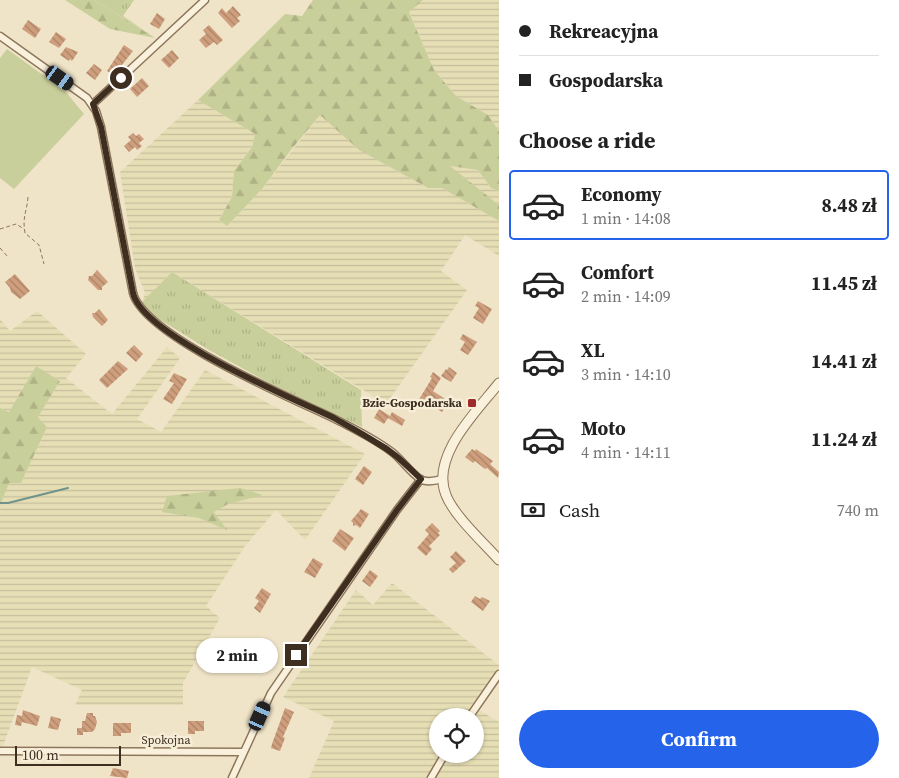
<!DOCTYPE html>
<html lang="en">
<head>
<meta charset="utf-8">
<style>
  :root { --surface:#fff; --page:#f2f2f2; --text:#222; --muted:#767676; --line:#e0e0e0; --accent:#2563eb }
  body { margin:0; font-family:"Source Serif 4",serif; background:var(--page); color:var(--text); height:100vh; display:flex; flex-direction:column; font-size:19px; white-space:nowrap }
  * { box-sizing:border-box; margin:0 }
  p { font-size:16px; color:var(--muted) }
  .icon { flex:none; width:28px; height:28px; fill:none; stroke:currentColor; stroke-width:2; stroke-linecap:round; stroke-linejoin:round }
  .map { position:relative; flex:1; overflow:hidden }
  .sheet { display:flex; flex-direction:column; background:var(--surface); width:400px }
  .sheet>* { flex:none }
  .hud { display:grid; align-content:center; height:110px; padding:0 20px; background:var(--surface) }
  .tools { position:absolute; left:429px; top:708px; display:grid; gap:10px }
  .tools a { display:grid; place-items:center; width:55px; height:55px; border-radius:50%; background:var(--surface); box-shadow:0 1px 4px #0004; font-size:25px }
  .scale { position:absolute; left:15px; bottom:12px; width:106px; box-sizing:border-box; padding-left:5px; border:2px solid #3d2e20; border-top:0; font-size:14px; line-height:18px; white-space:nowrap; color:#3d2e20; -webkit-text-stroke:4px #f7eed8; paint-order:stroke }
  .end { position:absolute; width:22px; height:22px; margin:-11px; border:6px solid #3d2e20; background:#fff; box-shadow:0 0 0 2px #fff }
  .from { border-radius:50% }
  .bubble { position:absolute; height:35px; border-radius:18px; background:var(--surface); box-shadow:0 1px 4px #0004; font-size:16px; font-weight:700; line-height:35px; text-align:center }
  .car { position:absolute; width:15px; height:30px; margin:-15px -8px; border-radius:6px; box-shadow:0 0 4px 1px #0007; background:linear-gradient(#222 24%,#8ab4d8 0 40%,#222 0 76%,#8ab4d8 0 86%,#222 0) }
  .hud b { display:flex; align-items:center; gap:18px; height:48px; font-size:19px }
  .hud b+b { border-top:1px solid var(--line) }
  .hud i { width:12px; height:12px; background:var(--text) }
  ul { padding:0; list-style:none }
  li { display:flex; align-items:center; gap:15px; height:70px; margin:0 10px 8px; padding:0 10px; border:2px solid transparent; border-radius:5px }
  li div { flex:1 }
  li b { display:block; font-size:19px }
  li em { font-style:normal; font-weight:700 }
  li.on { border-color:var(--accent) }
  li>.icon { width:45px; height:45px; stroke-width:1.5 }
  h2 { padding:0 20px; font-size:22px; line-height:60px }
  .pay { display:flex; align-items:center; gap:12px; height:55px; padding:0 20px; font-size:19px }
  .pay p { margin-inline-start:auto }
  .cta { display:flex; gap:10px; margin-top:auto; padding:10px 20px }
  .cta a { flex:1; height:58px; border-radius:30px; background:var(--accent); color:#fff; font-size:20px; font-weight:700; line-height:58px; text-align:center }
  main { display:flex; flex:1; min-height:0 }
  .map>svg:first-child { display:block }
  .farmland { fill:url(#farmland-rules); fill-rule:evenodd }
  .grass { fill:url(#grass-tufts) }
  .forest { fill:url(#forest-firs) }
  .pitch { fill:#c9cf9b }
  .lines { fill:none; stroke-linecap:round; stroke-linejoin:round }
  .stream { stroke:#6f938a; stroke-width:2 }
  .building { fill:url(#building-back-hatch) }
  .minor-casing { stroke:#8d765c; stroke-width:9 }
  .tertiary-casing { stroke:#8d765c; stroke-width:11 }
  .path { stroke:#8d765c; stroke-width:1; stroke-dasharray:4 2.5; stroke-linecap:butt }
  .minor { stroke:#faf1dc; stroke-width:6 }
  .tertiary { stroke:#faf1dc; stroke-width:9 }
  .route { stroke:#3d2e20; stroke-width:6 }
  .poi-dot { fill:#9e2a2b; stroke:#f7eed8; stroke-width:2 }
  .labels { text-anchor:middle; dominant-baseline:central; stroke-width:5; stroke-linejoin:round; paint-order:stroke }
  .poi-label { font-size:12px; font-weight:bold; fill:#3d2e20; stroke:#f7eed8; text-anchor:end }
  .street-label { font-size:12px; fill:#3d2e20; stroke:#f7eed8 }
</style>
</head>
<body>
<main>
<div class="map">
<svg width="499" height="778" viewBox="0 0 499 778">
  <defs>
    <pattern id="farmland-rules" width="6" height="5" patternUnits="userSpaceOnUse" patternTransform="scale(1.25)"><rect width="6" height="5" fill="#e6deb5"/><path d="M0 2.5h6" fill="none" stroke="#c6bf9b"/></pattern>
    <pattern id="grass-tufts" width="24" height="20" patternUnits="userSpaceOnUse" patternTransform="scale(1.25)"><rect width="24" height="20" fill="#c9cf9b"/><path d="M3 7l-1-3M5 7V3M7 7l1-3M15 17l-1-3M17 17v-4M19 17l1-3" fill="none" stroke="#aeb285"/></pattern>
    <pattern id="forest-firs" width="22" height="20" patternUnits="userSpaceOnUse" patternTransform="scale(1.25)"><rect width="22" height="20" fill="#c9cf9b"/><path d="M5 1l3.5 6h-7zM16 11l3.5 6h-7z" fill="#aeb285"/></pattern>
    <pattern id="building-back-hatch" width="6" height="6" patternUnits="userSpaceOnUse" patternTransform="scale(1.25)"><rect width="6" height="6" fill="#cf9f7d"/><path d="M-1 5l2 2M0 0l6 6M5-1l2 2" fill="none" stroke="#a98266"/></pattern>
  </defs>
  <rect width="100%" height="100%" fill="#f0e4c8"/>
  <path class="farmland" d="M 423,0 L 499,0 L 499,131 L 488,115 L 456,96 L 434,70 L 409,11 Z
    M 198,100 L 255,134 L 252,147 L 234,171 L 232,197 L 219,220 L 227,226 L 262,189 L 320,115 L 359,150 L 428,188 L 442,188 L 499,221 L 499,256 L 465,235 L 441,271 L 467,290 L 386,404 L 172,272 L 142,303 L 145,293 L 135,268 L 120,172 Z
    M 449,166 L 478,170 L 491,188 L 499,191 L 499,205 Z
    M 37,311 L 86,354 L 66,378 L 112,414 L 167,347 L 180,358 L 137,419 L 161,432 L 205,370 L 365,454 L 305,540 L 276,510 L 245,546 L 206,606 L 220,618 L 183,683 L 183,705 L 75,705 L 82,690 L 32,667 L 3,746 L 0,746 L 0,506 L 9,483 L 21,483 L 47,427 L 38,417 L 60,381 L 36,366 L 9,412 L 0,408 L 0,319 L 10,331 Z
    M 392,583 L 499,665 L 499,677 L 479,710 L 499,722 L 499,778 L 309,778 L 334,721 L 283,697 L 356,590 L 373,605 ZM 438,716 L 475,716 L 475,754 L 438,754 Z"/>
  <path class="grass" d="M 94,0 L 134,0 L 123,16 L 155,38 Z
    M 172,272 L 361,390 L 362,427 L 269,383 L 209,350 L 138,306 Z"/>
  <path class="forest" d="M 65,0 L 94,0 L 155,38 L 110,29 Z
    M 313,0 L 423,0 L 409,12 L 434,70 L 456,96 L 488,115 L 499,131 L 499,191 L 491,188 L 478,170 L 450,166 L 499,205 L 499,221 L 442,188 L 428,188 L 359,150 L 320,115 L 291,150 L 262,189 L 227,226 L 219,220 L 232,197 L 234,171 L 252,147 L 255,134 L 198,100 L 285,14 L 302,16 Z
    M 36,366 L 60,381 L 38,417 L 47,427 L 21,483 L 9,483 L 0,506 L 0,408 L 9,412 Z
    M 240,488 L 263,495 L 228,504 L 214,512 L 227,530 L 199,518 L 162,512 L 167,496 Z"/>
  <path class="pitch" d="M 7,49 L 65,91 L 84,114 L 14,189 L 0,178 L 0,58 Z"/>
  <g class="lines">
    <path class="stream" d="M 0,503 L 8,503 L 68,488"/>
  </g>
  <path class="building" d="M 233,6 L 241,15 L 237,18 L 240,21 L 232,28 L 218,13 L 222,8 L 226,13 Z
    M 157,13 L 165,19 L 159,29 L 150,24 Z
    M 28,20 L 41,29 L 35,38 L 22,29 Z
    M 209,25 L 223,40 L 217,45 L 214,42 L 206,48 L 199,40 L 206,34 L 203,30 Z
    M 56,32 L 66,39 L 59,48 L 49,42 Z
    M 124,45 L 133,51 L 118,70 L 119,71 L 115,76 L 107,71 Z
    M 66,47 L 78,52 L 72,61 L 70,59 L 69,61 L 60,55 Z
    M 172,50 L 179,58 L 169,68 L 161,60 Z
    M 94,64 L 102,70 L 95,80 L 86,73 Z
    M 142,78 L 149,86 L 137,97 L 130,89 Z
    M 133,133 L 136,136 L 139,134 L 144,139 L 139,143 L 142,146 L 137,150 L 135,147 L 129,152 L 124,146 L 131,140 L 128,137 Z
    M 97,270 L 108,282 L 102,287 L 102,290 L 98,290 L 88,280 L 89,276 L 92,276 Z
    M 15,274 L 30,291 L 20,299 L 11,292 L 10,288 L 5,282 Z
    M 478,301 L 492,309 L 483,324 L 473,318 L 479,308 L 475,306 Z
    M 99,309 L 108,320 L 102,326 L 93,317 L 92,313 L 95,313 Z
    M 463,334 L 477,342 L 468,355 L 460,350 L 465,342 L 460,339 Z
    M 134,345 L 143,354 L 136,362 L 126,353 Z
    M 118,361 L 128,369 L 107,388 L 99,380 Z
    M 449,367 L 457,373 L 451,382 L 441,376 L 446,369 L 447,370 Z
    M 433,372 L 441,378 L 433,391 L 445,399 L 443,401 L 448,404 L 442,412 L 425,401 L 420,409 L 415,406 L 432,378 L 430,377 Z
    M 174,373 L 187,379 L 172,404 L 163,399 L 174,383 L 169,381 Z
    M 379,409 L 390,416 L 392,412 L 405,420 L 402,426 L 388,418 L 384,424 L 374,418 Z
    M 472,449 L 475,451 L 476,449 L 493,461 L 490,464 L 499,472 L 498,478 L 487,468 L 485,469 L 475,461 L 473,463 L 465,457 Z
    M 364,466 L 372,472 L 363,485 L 355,479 Z
    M 361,509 L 369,514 L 360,528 L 356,525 L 353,526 L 353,523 L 351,521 Z
    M 432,523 L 440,531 L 438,533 L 440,535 L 429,546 L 432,549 L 426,556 L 417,548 L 429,534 L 425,530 Z
    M 340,529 L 354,538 L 345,551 L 332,541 Z
    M 456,551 L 466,561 L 453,573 L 449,569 L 456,563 L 450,557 Z
    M 313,558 L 323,564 L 315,578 L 304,572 Z
    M 370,570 L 378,576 L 370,587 L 362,581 Z
    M 262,588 L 271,594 L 260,613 L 254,608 L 259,601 L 255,598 Z
    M 475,596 L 480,599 L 482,597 L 490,601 L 483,611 L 471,602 Z
    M 285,708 L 294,712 L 283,737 L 285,738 L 280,751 L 271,748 L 272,744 Z
    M 23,710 L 40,716 L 37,726 L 22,722 L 21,726 L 15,725 L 17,715 L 22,716 Z
    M 87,713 L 93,713 L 93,716 L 95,716 L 97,722 L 95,729 L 92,732 L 83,732 L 83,735 L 77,735 L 77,728 L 82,728 L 82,721 L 85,721 Z
    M 51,716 L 61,719 L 58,730 L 48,728 Z
    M 188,721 L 204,721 L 204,731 L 195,731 L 195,734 L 188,734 Z
    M 113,723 L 131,723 L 131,733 L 121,733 L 121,736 L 113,736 Z
    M 113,768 L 129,771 L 127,778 L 110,776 Z"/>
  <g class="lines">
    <g class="minor-casing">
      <path id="minor" d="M 0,36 L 87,98 L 96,111 L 101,127 L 133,293 C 144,336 291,398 333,418 C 353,428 375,439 392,452 C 402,460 410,472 420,479 C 426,483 435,481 442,479
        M 93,104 L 205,0
        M 470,716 L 499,674
        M 0,751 L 243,752
        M 232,778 L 271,693 L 397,510 L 421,479
        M 431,778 L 445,754"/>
    </g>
    <g class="tertiary-casing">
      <path id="tertiary" d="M 499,383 C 477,411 430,456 446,495 C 454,516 484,543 499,560"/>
    </g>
    <path class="path" d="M 28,197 C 27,212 22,216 25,233 L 39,245 L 44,264
      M 0,229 L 16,224 L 24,229
      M 0,248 L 8,257"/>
    <use href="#minor" class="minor"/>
    <use href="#tertiary" class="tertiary"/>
  </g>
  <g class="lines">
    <path class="route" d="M 121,78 L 93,104 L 101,127 L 133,293 C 143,336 292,398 334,418 C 348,426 363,434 377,443 C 394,452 407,466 421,479 L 397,510 L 296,655"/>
  </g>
  <rect class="poi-dot" x="467" y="398" width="10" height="10" rx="2.5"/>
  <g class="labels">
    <g class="poi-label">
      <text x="462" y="403">Bzie-Gospodarska</text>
    </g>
    <g class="street-label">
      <text x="166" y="740">Spokojna</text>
    </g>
  </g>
</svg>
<div class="tools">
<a><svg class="icon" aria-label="locate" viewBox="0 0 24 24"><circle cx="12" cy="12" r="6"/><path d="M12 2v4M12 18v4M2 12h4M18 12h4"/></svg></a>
</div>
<div class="scale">100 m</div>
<i class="end from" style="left:121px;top:78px"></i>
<i class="end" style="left:296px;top:655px"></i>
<div class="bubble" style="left:196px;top:638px;width:82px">2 min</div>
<i class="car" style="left:60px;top:78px;rotate:125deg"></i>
<i class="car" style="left:260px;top:716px;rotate:24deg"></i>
</div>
<section class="sheet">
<div class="hud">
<b><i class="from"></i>Rekreacyjna</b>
<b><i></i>Gospodarska</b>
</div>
<h2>Choose a ride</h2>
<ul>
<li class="on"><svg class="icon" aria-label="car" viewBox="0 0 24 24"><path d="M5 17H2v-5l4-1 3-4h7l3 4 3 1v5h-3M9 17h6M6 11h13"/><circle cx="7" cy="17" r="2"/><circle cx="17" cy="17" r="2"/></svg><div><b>Economy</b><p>1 min · 14:08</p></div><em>8.48 zł</em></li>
<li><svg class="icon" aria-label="car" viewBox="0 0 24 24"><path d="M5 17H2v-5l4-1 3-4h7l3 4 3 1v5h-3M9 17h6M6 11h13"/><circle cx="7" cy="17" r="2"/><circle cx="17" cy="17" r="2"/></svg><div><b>Comfort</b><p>2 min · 14:09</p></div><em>11.45 zł</em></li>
<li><svg class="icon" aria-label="car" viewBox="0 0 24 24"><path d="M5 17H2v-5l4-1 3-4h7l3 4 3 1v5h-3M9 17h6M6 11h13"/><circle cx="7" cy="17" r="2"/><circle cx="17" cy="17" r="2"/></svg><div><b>XL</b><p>3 min · 14:10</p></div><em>14.41 zł</em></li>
<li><svg class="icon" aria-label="car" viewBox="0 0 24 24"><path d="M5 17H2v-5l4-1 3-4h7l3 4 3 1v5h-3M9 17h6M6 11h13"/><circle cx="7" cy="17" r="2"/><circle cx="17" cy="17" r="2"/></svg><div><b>Moto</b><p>4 min · 14:11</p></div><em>11.24 zł</em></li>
</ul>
<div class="pay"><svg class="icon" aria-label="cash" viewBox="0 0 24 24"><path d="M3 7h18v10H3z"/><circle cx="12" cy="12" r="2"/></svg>Cash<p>740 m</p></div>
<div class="cta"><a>Confirm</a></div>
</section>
</main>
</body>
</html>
